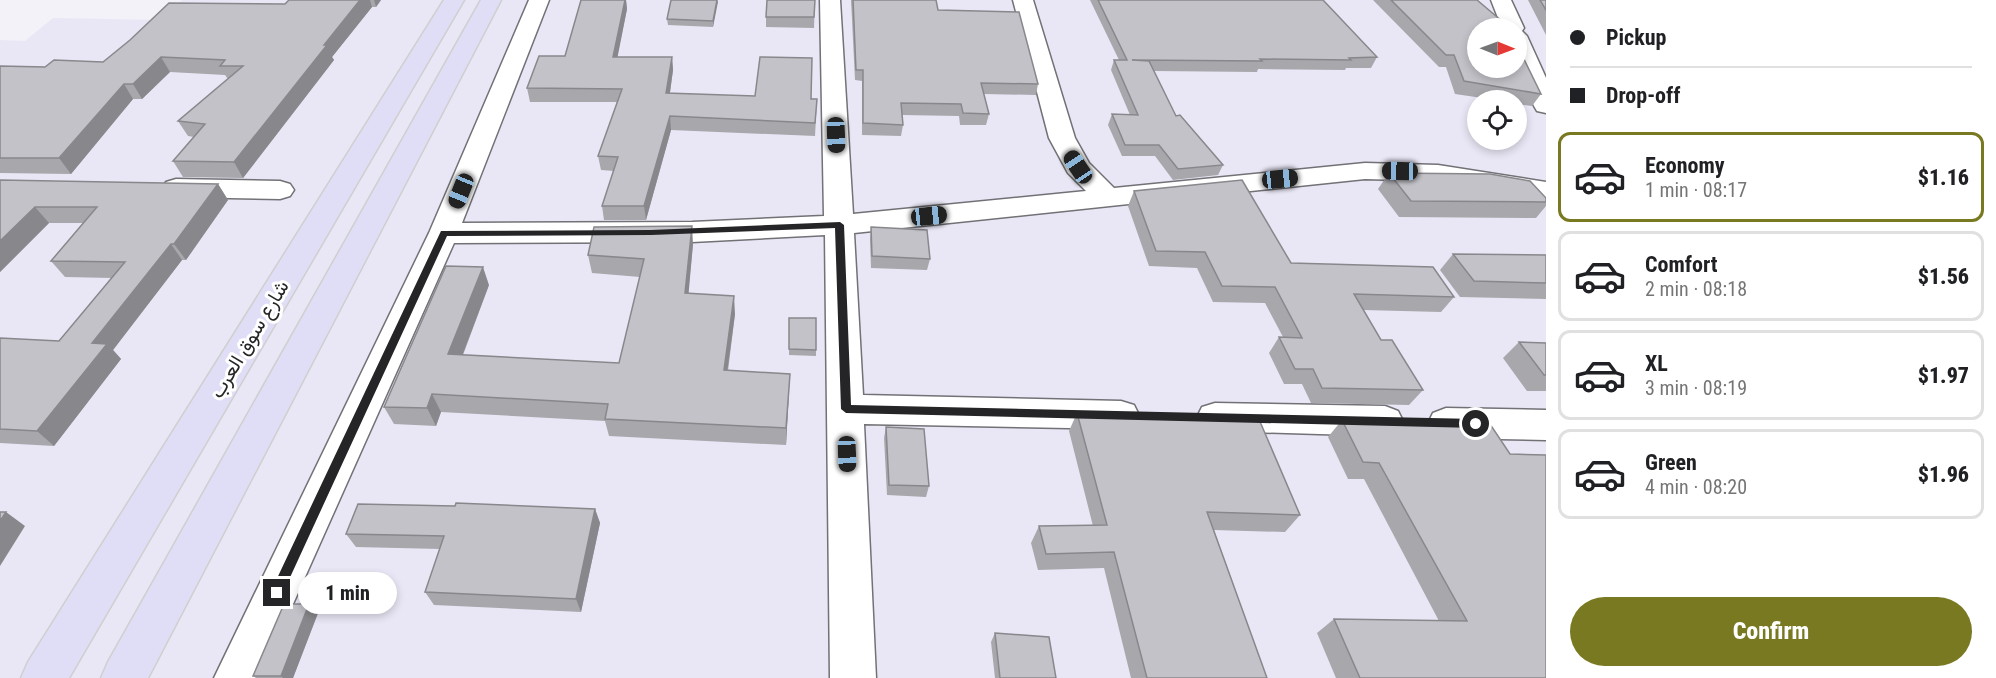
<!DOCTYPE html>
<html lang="en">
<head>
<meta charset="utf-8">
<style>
  :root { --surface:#fff; --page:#f6f6f6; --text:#202124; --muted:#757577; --line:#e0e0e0; --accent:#787920 }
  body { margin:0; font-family:"Roboto Condensed",Vazirmatn,sans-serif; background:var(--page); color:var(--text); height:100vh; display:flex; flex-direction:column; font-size:22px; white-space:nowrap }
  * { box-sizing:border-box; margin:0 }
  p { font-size:20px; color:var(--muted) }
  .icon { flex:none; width:33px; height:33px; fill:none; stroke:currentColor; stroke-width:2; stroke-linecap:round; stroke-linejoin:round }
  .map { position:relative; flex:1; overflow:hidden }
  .panel { display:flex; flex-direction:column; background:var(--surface); width:450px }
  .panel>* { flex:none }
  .top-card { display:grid; align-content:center; height:132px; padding:0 24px; background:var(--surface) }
  .needle { width:39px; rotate:91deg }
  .fabs { position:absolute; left:1467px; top:18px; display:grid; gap:12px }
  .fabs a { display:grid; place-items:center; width:60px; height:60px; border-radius:50%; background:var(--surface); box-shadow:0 3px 9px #0003; font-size:30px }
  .end { position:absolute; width:27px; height:27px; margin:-14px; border:8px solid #252527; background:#fff; box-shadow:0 0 0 3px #fff }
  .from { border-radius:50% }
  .bubble { position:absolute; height:42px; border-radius:21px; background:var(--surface); box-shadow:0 3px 9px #0003; font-size:20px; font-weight:800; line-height:42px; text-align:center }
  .car { position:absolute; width:18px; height:36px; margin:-18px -9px; border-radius:8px; box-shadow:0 0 4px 2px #0007; background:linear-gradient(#222 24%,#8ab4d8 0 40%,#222 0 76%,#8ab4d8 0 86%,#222 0) }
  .top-card b { display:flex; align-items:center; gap:21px; height:57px; font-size:22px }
  .top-card b+b { border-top:2px solid var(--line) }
  .top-card i { width:15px; height:15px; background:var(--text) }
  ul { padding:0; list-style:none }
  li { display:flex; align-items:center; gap:18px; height:90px; margin:0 12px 9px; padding:0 12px; border:3px solid var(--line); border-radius:12px }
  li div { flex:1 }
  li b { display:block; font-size:22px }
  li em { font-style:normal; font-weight:800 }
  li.current { border-color:var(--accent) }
  li>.icon { width:54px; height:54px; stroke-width:1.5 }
  .cta { display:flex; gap:12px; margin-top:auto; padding:12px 24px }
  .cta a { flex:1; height:69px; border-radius:36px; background:var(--accent); color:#fff; font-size:24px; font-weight:800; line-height:69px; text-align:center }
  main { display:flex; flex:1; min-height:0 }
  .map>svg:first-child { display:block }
  .built { fill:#e9e7f5; fill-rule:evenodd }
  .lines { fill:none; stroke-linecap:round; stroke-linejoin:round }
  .minor-casing { stroke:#717176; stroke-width:3 }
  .major-casing { stroke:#cfcfcf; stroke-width:3 }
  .minor { fill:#fff; fill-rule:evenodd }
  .major { fill:#e0def7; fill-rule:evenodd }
  .wall { fill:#a8a7ac }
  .shaded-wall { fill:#88888c }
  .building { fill:#c3c2c8; stroke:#88888c; stroke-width:1.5 }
  .route { fill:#252527 }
  .labels { text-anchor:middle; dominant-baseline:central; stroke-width:6; stroke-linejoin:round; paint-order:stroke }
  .street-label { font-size:20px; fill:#252527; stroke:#fff }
</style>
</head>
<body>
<main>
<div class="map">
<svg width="1546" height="678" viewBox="0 0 1546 678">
  <rect width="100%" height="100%" fill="#f2f2f8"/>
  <path class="built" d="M 182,0 L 1546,0 L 1546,678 L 0,678 L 0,40 L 25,41 L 53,18 L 161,20 ZM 1478,28 L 1516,28 L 1516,68 L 1478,68 ZM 1478,100 L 1516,100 L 1516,140 L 1478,140 Z"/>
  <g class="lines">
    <g class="minor-casing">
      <path id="minor" d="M 529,0 L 549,0 L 462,223 L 692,222 L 824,216 L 820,0 L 840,0 L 853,214 L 1086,191 L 1068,173 L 1049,138 L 1013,0 L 1033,0 L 1075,138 L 1089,163 L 1114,188 L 1365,163 L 1438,165 L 1546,182 L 1546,200 L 1438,181 L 1365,179 L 854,233 L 863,395 L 1121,401 L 1134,405 L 1139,415 L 1134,425 L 1121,429 L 864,424 L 876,678 L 830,678 L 825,235 L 692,242 L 454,243 L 260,678 L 214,678 L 429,233 Z
        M 1491,0 L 1511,0 L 1524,28 L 1522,31 L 1527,36 L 1546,78 L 1546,113 L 1537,111 L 1534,106 L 1516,64 L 1516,28 L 1502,28 Z
        M 176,179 L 280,181 L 290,184 L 294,190 L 290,196 L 280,199 L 176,197 L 166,194 L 162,188 L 166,182 Z
        M 1215,403 L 1385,406 L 1398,411 L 1403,421 L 1398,431 L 1385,436 L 1215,431 L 1202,427 L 1197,417 L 1202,407 Z
        M 1446,408 L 1546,410 L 1546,440 L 1446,438 L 1433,433 L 1428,423 L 1433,413 Z"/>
    </g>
    <g class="major-casing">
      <path id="major" d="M 444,0 L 464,0 L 69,678 L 21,678 L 28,662 Z
        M 481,0 L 501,0 L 148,678 L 101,678 L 108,662 Z"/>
    </g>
    <use href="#minor" class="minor"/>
    <use href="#major" class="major"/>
  </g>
  <path class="wall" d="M 289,0 L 381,0 L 376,7 L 372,7 L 332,57 L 334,60 L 243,178 L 183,177 L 173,161 L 194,137 L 188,136 L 178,121 L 228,79 L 225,75 L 170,72 L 142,99 L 133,99 L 71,174 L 0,173 L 0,66 L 45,67 L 103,62 L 285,4 Z
    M 581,0 L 626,0 L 627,9 L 617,57 L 672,57 L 673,70 L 670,93 L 817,99 L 815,136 L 671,130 L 646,220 L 604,220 L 602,206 L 614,171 L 601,170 L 598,156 L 617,102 L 530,102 L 527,88 L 565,56 Z
    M 671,0 L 717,0 L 713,27 L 668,25 L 667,19 Z
    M 815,0 L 814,28 L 766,27 L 766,17 Z
    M 851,0 L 936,0 L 938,10 L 1038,84 L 1036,95 L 984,94 L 989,114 L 986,125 L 960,125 L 959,116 L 902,115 L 903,125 L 901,136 L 862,135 L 862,81 L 855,80 Z
    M 1090,0 L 1323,0 L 1377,57 L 1371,68 L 1346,68 L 1345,70 L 1258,69 L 1257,72 L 1154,71 L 1176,116 L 1223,165 L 1218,175 L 1173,180 L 1155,156 L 1122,156 L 1108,125 L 1112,114 L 1130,115 L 1111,70 L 1114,60 L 1119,60 Z
    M 1373,0 L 1477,0 L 1541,94 L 1532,106 L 1516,104 L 1516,100 L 1496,100 L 1455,94 L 1446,67 L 1439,67 Z
    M 1528,0 L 1546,0 L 1546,35 Z
    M 1389,173 L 1546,198 L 1546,206 L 1536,218 L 1399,217 L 1378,189 Z
    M 0,180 L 218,184 L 228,200 L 186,260 L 182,260 L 113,350 L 121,359 L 54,446 L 0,443 L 0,338 L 59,341 L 112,278 L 65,277 L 51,261 L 84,223 L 49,223 L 0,272 Z
    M 1134,191 L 1291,263 L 1454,297 L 1441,312 L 1363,310 L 1381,340 L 1423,390 L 1409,405 L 1311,403 L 1302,384 L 1284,384 L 1269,353 L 1279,337 L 1283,337 L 1265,303 L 1213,302 L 1197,268 L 1149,266 L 1128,206 Z
    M 871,227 L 930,259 L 927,270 L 871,268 L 870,239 Z
    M 693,244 L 688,294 L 735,314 L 728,371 L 789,391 L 786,445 L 609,436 L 605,421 L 441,412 L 436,426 L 394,424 L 384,407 L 489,285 L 463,355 L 619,363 L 640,277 L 592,273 L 588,255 Z
    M 1453,254 L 1546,255 L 1546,299 L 1460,297 L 1440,270 Z
    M 789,318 L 816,350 L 816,356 L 789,355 Z
    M 1519,342 L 1546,343 L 1546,391 L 1527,391 L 1503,358 Z
    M 1077,413 L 1300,515 L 1285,532 L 1214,530 L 1267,678 L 1131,678 L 1104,568 L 1038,570 L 1031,543 L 1039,526 L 1093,526 L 1069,431 Z
    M 1342,420 L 1490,424 L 1546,678 L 1336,678 L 1317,633 L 1334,619 L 1439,621 L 1364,479 L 1348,479 L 1328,437 Z
    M 886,427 L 929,486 L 926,497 L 887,495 L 884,438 Z
    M 595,509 L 600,523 L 581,612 L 434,605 L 425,592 L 440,549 L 356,547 L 346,534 Z
    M 318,613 L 293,678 L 256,678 L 253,676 Z
    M 995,633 L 1056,678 L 995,678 L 991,642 Z"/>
  <path class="shaded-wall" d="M 360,0 L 370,0 L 372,7 L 332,57 L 334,60 L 243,178 L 234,162 L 324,45 Z
    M 374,0 L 381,0 L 376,7 Z
    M 625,0 L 626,0 L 627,9 L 615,70 L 613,57 Z
    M 717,0 L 718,2 L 713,27 L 713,21 Z
    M 161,57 L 170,72 L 142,99 L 133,84 Z
    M 672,57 L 673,70 L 668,106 L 666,93 Z
    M 124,84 L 133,99 L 71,174 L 59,158 Z
    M 670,116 L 671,130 L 646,220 L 644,206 Z
    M 218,184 L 228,200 L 186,260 L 174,244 Z
    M 35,207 L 49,223 L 0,272 L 0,241 Z
    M 692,226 L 693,244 L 687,311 L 685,293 Z
    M 171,244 L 182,260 L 113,350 L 121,359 L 54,446 L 37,431 L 92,343 Z
    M 483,267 L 489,285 L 456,372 L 448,354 Z
    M 734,296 L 735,314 L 725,388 L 724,370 Z
    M 790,374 L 789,391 L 786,445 L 786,428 Z
    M 432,394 L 441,412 L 436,426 L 427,408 Z
    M 595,509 L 600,523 L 581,612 L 576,599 Z
    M 6,512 L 25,526 L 0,566 L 0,521 Z
    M 309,604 L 318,613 L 293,678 L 283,678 L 281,676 Z"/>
  <path class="building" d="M 289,0 L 360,0 L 324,45 L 327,45 L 234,162 L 173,161 L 205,124 L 178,121 L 243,66 L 220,66 L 225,60 L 161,57 L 133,84 L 124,84 L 59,158 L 0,158 L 0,66 L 45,67 L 54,60 L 103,62 L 130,40 L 169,3 L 285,4 Z
    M 581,0 L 625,0 L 613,57 L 672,57 L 666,93 L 755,96 L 760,57 L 812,58 L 811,99 L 817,99 L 815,123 L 670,116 L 644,206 L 602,206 L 618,157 L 598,156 L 622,89 L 527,88 L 539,56 L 565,56 Z
    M 671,0 L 717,0 L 713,21 L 667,19 Z
    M 767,0 L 815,0 L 814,17 L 766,17 Z
    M 853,0 L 936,0 L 938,10 L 1019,12 L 1038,84 L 981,83 L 989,114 L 963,113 L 961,104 L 901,103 L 903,125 L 863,123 L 863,70 L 856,70 Z
    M 1098,0 L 1323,0 L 1377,57 L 1349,58 L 1351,60 L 1260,59 L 1262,61 L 1132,60 L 1149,61 L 1176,116 L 1180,115 L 1223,165 L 1178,169 L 1159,145 L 1125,145 L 1112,114 L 1138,115 L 1114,60 L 1127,60 Z
    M 1391,0 L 1477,0 L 1510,28 L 1478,28 L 1478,68 L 1516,68 L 1516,43 L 1541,94 L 1464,81 L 1454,55 L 1446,55 Z
    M 1540,0 L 1546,0 L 1546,10 Z
    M 1389,173 L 1490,174 L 1530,181 L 1546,198 L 1546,202 L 1411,201 Z
    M 0,180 L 218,184 L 174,244 L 171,244 L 92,343 L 107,344 L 37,431 L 0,429 L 0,338 L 59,341 L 125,262 L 51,261 L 97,207 L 35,207 L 0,241 Z
    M 1242,180 L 1291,263 L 1433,267 L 1454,297 L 1354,294 L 1381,340 L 1392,340 L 1423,390 L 1322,388 L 1313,369 L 1295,369 L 1279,337 L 1302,338 L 1275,287 L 1222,286 L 1205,252 L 1156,251 L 1134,191 Z
    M 692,226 L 685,293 L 734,296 L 724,370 L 790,374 L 786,428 L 605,419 L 608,404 L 432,394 L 427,408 L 384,407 L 446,266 L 483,267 L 448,354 L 619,363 L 644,259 L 588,255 L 594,227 Z
    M 871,227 L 927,230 L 930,259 L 872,256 Z
    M 1453,254 L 1546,255 L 1546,283 L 1474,281 Z
    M 789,318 L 816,318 L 816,350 L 789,349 Z
    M 1519,342 L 1546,343 L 1546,375 L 1544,375 Z
    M 1077,413 L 1258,417 L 1300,515 L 1207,512 L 1267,678 L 1147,678 L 1114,552 L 1046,554 L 1039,526 L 1107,525 Z
    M 1342,420 L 1490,424 L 1510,454 L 1546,455 L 1546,678 L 1360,678 L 1334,619 L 1467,621 L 1379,463 L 1363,462 Z
    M 886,427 L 924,429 L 929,486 L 889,485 Z
    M 456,503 L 595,509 L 576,599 L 425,592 L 444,536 L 346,534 L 358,504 L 455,506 Z
    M 0,512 L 6,512 L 0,521 Z
    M 284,604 L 309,604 L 281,676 L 253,676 Z
    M 995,633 L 1049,637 L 1056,678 L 1000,678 Z"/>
  <path class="route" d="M 840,222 L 844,225 L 851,405 L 1476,419 L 1481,424 L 1476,428 L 846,413 L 841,409 L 835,228 L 651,235 L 447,236 L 281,597 L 272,597 L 271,593 L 272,589 L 441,231 L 651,230 Z"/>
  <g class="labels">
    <g class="street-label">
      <text transform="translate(249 339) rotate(-59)">شارع سوق العرب</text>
    </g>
  </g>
</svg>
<div class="fabs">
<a><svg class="needle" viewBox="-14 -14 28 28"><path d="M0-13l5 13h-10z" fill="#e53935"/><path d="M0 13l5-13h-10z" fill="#757577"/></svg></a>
<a><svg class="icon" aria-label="locate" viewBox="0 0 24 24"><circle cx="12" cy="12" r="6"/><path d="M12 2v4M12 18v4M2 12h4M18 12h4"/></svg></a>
</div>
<i class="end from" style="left:1476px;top:424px"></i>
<i class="end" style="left:277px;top:593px"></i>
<div class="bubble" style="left:298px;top:572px;width:99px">1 min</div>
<i class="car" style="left:836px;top:135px;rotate:178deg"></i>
<i class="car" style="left:1078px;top:167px;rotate:326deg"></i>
<i class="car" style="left:1400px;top:171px;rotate:271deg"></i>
<i class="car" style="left:1280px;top:179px;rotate:84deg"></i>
<i class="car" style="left:461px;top:191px;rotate:202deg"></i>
<i class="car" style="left:929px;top:216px;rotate:84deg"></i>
<i class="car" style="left:847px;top:454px;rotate:178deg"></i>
</div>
<section class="panel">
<div class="top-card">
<b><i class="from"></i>Pickup</b>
<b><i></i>Drop-off</b>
</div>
<ul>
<li class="current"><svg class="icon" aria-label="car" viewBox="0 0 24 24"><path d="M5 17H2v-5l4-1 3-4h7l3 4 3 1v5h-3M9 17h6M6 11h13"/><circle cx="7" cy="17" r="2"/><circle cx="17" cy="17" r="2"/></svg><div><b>Economy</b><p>1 min · 08:17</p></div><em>$1.16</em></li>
<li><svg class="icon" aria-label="car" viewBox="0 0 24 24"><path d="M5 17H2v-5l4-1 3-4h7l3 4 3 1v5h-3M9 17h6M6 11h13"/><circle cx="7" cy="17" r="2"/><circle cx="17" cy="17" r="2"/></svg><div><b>Comfort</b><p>2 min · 08:18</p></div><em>$1.56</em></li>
<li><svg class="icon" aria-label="car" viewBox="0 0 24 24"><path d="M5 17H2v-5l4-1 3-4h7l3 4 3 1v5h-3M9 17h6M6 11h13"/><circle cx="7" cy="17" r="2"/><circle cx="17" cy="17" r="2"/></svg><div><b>XL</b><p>3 min · 08:19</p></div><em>$1.97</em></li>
<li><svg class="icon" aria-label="car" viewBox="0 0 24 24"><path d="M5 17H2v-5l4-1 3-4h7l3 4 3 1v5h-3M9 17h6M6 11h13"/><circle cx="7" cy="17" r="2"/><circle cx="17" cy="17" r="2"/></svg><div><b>Green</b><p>4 min · 08:20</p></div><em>$1.96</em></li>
</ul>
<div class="cta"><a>Confirm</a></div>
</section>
</main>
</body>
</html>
